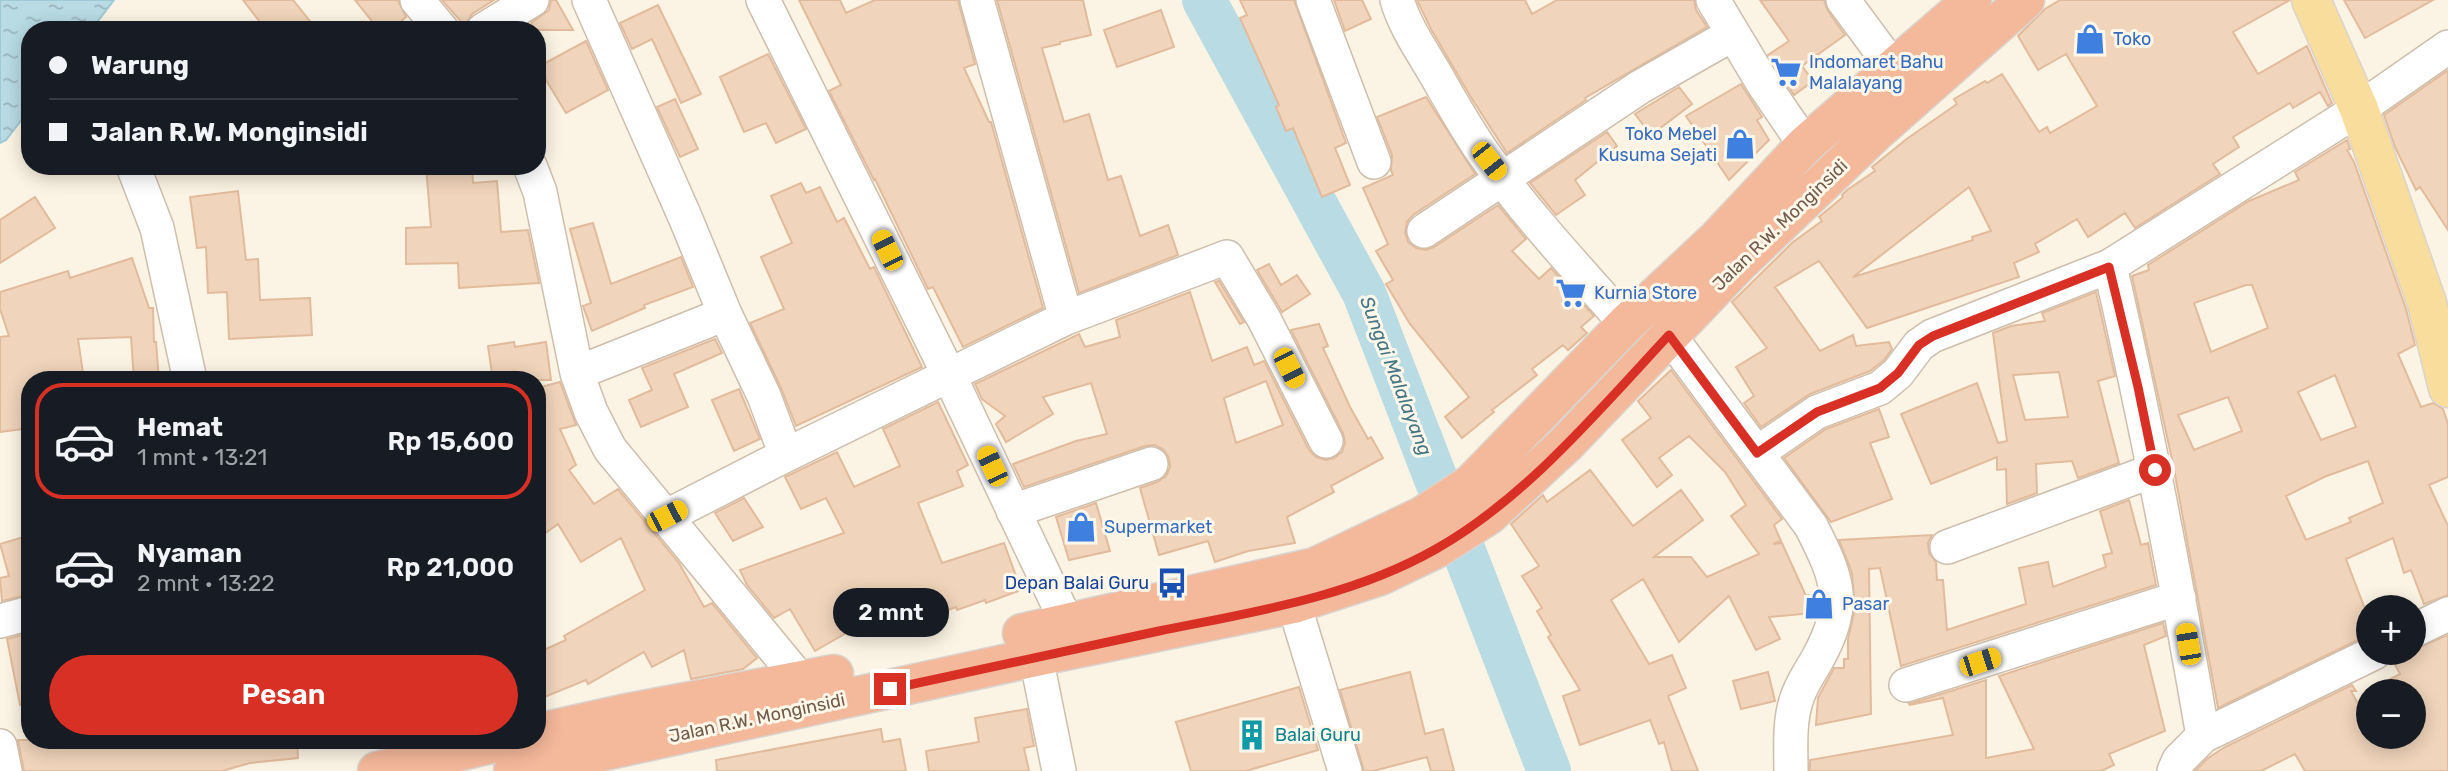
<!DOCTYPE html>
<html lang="id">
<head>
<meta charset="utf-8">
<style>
  :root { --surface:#171b24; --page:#20242c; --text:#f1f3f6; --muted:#9ea1a6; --line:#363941; --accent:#d93025 }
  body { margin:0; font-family:Rubik,sans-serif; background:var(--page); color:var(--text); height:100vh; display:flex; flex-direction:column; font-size:26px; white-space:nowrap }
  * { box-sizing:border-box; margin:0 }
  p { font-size:23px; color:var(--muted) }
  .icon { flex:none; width:38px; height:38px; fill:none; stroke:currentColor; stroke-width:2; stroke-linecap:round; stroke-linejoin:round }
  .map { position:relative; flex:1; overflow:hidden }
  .drawer { position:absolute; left:21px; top:371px; width:525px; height:378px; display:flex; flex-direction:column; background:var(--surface); border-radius:28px; box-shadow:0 4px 18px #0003 }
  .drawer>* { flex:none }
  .guide { position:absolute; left:21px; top:21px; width:525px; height:154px; border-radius:28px; box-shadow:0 4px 18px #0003; display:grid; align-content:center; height:154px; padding:0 28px; background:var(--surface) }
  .tools { position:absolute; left:2356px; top:595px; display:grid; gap:14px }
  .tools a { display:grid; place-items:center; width:70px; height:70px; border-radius:50%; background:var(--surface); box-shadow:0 4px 18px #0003; font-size:35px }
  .end { position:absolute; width:32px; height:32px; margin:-16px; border:9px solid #d93025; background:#fff; box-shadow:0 0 0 4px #fff }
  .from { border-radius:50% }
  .bubble { position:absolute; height:49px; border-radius:24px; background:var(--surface); box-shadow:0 4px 18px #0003; font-size:23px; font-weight:600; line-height:49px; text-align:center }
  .car { position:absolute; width:21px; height:42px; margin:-21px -10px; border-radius:9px; box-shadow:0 0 5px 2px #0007; background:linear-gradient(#f5c518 24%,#345 0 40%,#f5c518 0 76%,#345 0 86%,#f5c518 0) }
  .guide b { display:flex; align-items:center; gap:24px; height:66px; font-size:26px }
  .guide b+b { border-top:2px solid var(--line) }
  .guide i { width:18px; height:18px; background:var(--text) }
  ul { padding:12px 0 0; list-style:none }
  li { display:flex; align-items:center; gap:21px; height:116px; margin:0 14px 10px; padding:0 14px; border:4px solid transparent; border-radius:28px }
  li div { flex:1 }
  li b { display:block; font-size:26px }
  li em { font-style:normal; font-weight:600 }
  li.current { border-color:var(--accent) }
  li>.icon { width:63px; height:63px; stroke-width:1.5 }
  .button { display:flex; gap:14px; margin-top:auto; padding:14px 28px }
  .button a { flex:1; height:80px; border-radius:42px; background:var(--accent); color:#fff; font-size:28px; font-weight:600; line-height:80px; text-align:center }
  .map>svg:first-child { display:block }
  .water { fill:url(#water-ripples); stroke:#9ec9d6; stroke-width:2 }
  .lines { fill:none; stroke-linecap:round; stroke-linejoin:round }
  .river { stroke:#b8dbe4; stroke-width:44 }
  .building { fill:#f0d4bb; stroke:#e2bb9c; stroke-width:2; fill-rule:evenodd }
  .minor-casing { stroke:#cebead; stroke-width:36 }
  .major-casing { stroke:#dad4d0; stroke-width:41 }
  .highway-casing { stroke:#dad4d0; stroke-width:41 }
  .minor { stroke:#fff; stroke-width:33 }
  .major { stroke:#f9dd9d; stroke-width:38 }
  .highway { stroke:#f4b89b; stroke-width:38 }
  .route { stroke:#d93025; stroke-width:9 }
  .labels { text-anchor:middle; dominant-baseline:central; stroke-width:6; stroke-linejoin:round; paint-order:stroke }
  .shop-label { font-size:18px; fill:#366cbe; stroke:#fff7e9; text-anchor:start }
  .street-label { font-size:18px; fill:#725b4a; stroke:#fff7e9 }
  .transit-label { font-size:18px; fill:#164399; stroke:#fff7e9; text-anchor:end }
  .culture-label { font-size:18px; fill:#0d838f; stroke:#fff7e9; text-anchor:start }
  .water-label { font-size:19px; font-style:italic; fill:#447685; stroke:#fff7e9 }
</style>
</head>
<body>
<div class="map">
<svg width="2448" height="771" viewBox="0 0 2448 771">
  <defs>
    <pattern id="water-ripples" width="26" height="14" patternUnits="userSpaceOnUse" patternTransform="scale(1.75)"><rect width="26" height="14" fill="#b8dbe4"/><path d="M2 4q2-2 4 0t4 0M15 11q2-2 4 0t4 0" fill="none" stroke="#9ab5bb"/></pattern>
  </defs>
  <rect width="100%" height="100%" fill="#fbf3e3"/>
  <path class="water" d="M 0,0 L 114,0 L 91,30 L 30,30 L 30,109 L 6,140 L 0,143 Z"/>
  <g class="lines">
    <path class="river" d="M 1204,0 L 1364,293 L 1549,771"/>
  </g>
  <path class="building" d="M 243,0 L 293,0 L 317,30 L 266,30 Z
    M 355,0 L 398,0 L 406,17 L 391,30 L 379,30 Z
    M 442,0 L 494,0 L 472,14 L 465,26 Z
    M 551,0 L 556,0 L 573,30 L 534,30 L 531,23 L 549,10 Z
    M 799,0 L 840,0 L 846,13 L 875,0 L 958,0 L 975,64 L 964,68 L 989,122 L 991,122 L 1043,308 L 963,347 L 933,287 L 928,289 L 875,179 L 874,180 L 829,91 L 841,85 Z
    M 997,0 L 1083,0 L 1091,35 L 1060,42 L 1060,44 L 1042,48 L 1064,122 L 1089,114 L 1108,180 L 1121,176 L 1140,236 L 1168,225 L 1178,255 L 1079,293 Z
    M 1240,0 L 1294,0 L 1346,143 L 1335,148 L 1350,185 L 1322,197 L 1293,128 L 1286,131 L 1276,107 L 1279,105 L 1240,18 L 1247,15 Z
    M 1334,0 L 1362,0 L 1371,19 L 1345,31 Z
    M 1417,0 L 1525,0 L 1532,14 L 1557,0 L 1694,0 L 1696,10 L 1707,27 L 1585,98 L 1586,100 L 1507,153 L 1472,99 L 1431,29 Z
    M 1760,0 L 1824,0 L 1828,11 L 1845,35 L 1802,66 L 1813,81 L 1794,95 L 1768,55 L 1789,41 Z
    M 2060,0 L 2290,0 L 2233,32 L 2258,74 L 2307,46 L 2332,103 L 2328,106 L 2320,92 L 2293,108 L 2290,103 L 2233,137 L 2239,147 L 2213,164 L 2220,174 L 2135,228 L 2125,213 L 2088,237 L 2077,219 L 2035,244 L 2039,252 L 2014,263 L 2019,277 L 1867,328 L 1819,261 L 1775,287 L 1820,351 L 1853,335 L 1856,346 L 1889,342 L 1892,349 L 1884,360 L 1870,371 L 1810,394 L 1761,427 L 1744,403 L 1754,396 L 1736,367 L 1767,348 L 1732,302 L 1793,242 L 1822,221 L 1819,217 L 1843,197 L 1842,195 L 1847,190 L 1875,171 L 1872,167 L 1908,138 L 1957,104 L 1954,99 L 1985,81 L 1987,83 L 2002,74 L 2039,132 L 2047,127 L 2050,133 L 2097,106 L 2066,54 L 2038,70 L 2018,36 L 2045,9 ZM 1969,187 L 1991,231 L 1972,237 L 1973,240 L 1853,277 Z
    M 2344,0 L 2433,0 L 2365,38 Z
    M 658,5 L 701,94 L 681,103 L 652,39 L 632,49 L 620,23 Z
    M 1161,10 L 1174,47 L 1117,67 L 1104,30 Z
    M 586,41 L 608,90 L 566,113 L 538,67 Z
    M 768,54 L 806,129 L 776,143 L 766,123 L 744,132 L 720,77 Z
    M 2447,71 L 2448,73 L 2448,230 L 2420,187 L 2416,190 L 2395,147 L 2384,115 Z
    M 1741,84 L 1762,117 L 1757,120 L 1769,140 L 1729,180 L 1686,116 Z
    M 1679,87 L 1692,104 L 1651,135 L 1635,114 Z
    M 1426,97 L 1475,174 L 1413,215 L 1407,222 L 1405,232 L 1408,242 L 1416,248 L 1426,250 L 1434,247 L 1498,205 L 1526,239 L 1512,251 L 1539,279 L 1551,268 L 1594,316 L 1581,327 L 1587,333 L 1568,350 L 1563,345 L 1532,369 L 1537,375 L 1492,410 L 1494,412 L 1462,438 L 1445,417 L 1469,397 L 1410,324 L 1386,284 L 1393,280 L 1376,251 L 1388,244 L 1363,188 L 1393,175 L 1391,170 L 1392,155 L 1377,117 Z
    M 675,99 L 698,149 L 680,157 L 657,107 Z
    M 1607,132 L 1617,146 L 1575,180 L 1585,195 L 1556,215 L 1530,183 Z
    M 2347,140 L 2350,149 L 2347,150 L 2354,162 L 2406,309 L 2415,345 L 2398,354 L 2421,407 L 2433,403 L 2443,409 L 2448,424 L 2448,477 L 2429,485 L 2448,526 L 2448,595 L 2424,604 L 2411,570 L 2404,573 L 2393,538 L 2346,559 L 2368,617 L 2368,635 L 2218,708 L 2173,464 L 2132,276 L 2149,270 L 2148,265 L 2249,201 L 2299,180 L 2295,172 ZM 2246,285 L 2252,285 L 2268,328 L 2211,352 L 2194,303 ZM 2335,375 L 2356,427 L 2321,440 L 2298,392 ZM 2228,397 L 2242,431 L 2194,450 L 2178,415 ZM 2368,461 L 2383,503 L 2349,518 L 2351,522 L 2306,540 L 2286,496 L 2324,477 Z
    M 426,166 L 472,166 L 473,183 L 497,181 L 501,232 L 528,230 L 539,283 L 459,288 L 458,263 L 406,264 L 406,228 L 431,227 Z
    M 801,183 L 806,193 L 820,187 L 837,222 L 844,218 L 870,269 L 874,267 L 922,367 L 796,426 L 781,388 L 750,323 L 784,309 L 761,257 L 792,243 L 771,196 Z
    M 238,191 L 246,260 L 258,259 L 260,300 L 310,298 L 312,335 L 229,339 L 227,292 L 208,293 L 206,247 L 197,248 L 190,197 Z
    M 35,197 L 55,228 L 0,263 L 0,220 Z
    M 593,223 L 611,284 L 681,257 L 693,287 L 644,305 L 645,308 L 592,331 L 583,306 L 591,303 L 570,229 Z
    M 132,258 L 149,308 L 153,308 L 154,342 L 156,342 L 159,380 L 134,380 L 131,337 L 78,339 L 84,380 L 30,380 L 30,428 L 0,432 L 0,337 L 9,336 L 0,309 L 0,292 L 68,271 L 70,278 Z
    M 1269,264 L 1281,285 L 1297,275 L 1310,294 L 1282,312 L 1257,270 Z
    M 1219,281 L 1244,322 L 1240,324 L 1215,282 Z
    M 1190,292 L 1212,361 L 1247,347 L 1254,365 L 1264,361 L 1309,450 L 1316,457 L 1326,460 L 1334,458 L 1342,452 L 1345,443 L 1343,433 L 1291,330 L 1319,324 L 1328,346 L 1323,348 L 1350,407 L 1368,439 L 1371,437 L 1383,458 L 1331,486 L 1334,492 L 1287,517 L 1295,543 L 1248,551 L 1215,562 L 1208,541 L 1159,555 L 1140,488 L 1157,482 L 1166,476 L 1170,467 L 1169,458 L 1164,450 L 1155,445 L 1145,446 L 1024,487 L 1013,464 L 1076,441 L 1107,434 L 1091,383 L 1043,397 L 1053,414 L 1006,442 L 996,424 L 1005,416 L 982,399 L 975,384 L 1079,334 L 1085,347 L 1120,337 L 1116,320 ZM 1266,381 L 1283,425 L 1236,443 L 1224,398 Z
    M 2096,292 L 2115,376 L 2098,381 L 2119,463 L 2078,478 L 2072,461 L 2036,464 L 2037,493 L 2007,504 L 2006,469 L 1997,470 L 1997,457 L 1931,484 L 1901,414 L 1977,383 L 1998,443 L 2007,441 L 1993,333 L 2011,326 L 2045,321 L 2042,313 ZM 2059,372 L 2068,417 L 2025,420 L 2013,375 Z
    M 715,339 L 722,353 L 674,374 L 688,407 L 641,427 L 629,400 L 652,390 L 642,368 Z
    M 514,342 L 515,347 L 546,342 L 551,380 L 493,380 L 488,346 Z
    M 1671,370 L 1782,519 L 1774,525 L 1781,541 L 1773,544 L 1782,543 L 1806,596 L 1817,593 L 1815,616 L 1812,613 L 1769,617 L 1780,639 L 1756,650 L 1729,596 L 1679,642 L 1643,579 L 1611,600 L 1649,664 L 1672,655 L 1686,688 L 1668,696 L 1698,771 L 1672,771 L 1664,742 L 1659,744 L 1650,720 L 1580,745 L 1563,696 L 1580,690 L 1548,637 L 1551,635 L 1537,611 L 1542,608 L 1522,576 L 1539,566 L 1511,524 L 1543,495 L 1547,502 L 1590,470 L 1633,526 L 1681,490 L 1703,520 L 1654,557 L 1691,557 L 1707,577 L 1759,554 L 1731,516 L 1746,505 L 1725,472 L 1689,436 L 1659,458 L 1672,475 L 1657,487 L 1622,440 L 1651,418 L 1638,401 Z
    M 560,382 L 576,425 L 560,429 L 576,465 L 569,470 L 594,504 L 618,489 L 679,563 L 704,607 L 712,603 L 757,658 L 743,669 L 691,679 L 684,650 L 652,667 L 644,652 L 588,684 L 586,680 L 537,700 L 537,653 L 566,640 L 564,636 L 645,590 L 621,538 L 581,562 L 558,524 L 537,539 L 537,388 Z
    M 739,389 L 760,439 L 734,451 L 712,400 Z
    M 938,402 L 968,465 L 957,471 L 963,486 L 918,503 L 942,563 L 1004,543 L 1021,590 L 986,603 L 985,600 L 957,610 L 956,607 L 925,619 L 924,617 L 864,631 L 862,624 L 815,651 L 790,609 L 774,618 L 747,585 L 740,570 L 844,533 L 826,498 L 801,509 L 785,477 L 837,452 L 854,487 L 900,466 L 883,429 Z
    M 1879,409 L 1889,437 L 1870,443 L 1892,499 L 1831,522 L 1784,458 L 1826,429 Z
    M 744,498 L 763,527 L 733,541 L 715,513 Z
    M 2129,500 L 2141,545 L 2148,543 L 2156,585 L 1901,666 L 1880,568 L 1869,569 L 1871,714 L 1816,725 L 1818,698 L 1834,668 L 1844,668 L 1844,659 L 1848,659 L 1848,639 L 1855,609 L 1852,573 L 1839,540 L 1932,535 L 1928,543 L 1929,553 L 1936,562 L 1937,580 L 1943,580 L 1947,630 L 2026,604 L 2019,568 L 2048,562 L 2053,587 L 2106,567 L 2103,555 L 2112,553 L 2100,511 Z
    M 1096,503 L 1110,551 L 1069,560 L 1056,517 Z
    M 30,535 L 30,594 L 2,601 L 0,578 L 9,576 L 0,544 Z
    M 2163,623 L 2166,636 L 2144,645 L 2165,731 L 2109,754 L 2114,765 L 2101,771 L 1810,771 L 1810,760 L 1953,735 L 1943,698 L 1910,705 L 1909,704 L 1986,680 L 1986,758 L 2034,749 L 1999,676 Z
    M 30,633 L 30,704 L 20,705 L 7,639 Z
    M 2448,635 L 2448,771 L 2305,771 L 2295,754 L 2261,771 L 2195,771 L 2208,758 L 2225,747 L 2352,685 L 2356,691 L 2351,691 L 2368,722 L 2368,737 L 2376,737 L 2380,745 L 2395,737 L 2413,737 L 2413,691 L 2368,691 L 2400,674 L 2392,659 L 2393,653 L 2413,653 L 2413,650 Z
    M 1410,672 L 1425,734 L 1443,729 L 1454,771 L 1431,771 L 1427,757 L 1373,771 L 1364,771 L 1340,690 Z
    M 1768,672 L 1775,701 L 1741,709 L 1733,681 Z
    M 1299,687 L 1318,750 L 1246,771 L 1191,771 L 1176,722 Z
    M 1027,709 L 1034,746 L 1024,748 L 1029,771 L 929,771 L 926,751 L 979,742 L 975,718 Z
    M 881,729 L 883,742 L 900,739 L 906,771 L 717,771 L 716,760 Z
    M 18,740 L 297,740 L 298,758 L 250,763 L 222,771 L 24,771 Z"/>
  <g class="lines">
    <g class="minor-casing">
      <path id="minor" d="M 417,0 L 442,30
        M 589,0 L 685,217 L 725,314 L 764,396 L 786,455
        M 763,0 L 949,375 L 1067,623
        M 977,0 L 1066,318
        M 1313,0 L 1374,162
        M 1397,0 C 1405,27 1422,51 1436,75 C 1453,105 1469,134 1489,161 C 1530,219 1580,271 1626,324
        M 1713,0 L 1764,85 L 1805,145
        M 1843,0 L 1894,69
        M 483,30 L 532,0
        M 133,166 L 157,228 L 190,380
        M 530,166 L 540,192 L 577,373 L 591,412 L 610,449 L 801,681
        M 1424,231 L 1640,87 L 1733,34
        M 2110,266 C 2146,422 2176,579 2203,736
        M 1669,335 L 1811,526 C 1838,579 1848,603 1818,658 C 1811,671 1800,686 1796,701 C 1789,723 1791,748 1791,771
        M 577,373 L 725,314
        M 1757,453 L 1817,412 L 1880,388 L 1898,373 L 1919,345 L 1932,336 L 2110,266 L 2359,109 L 2448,47
        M 1013,511 L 1151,464
        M 667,516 L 786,455 L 1066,318 L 1227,257 L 1264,319 L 1326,441
        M 1947,547 L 2155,470
        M 1294,604 L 1345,771
        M 0,621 L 30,613
        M 2413,631 L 2448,614
        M 1036,657 L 1059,771
        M 1906,685 L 2179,598
        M 0,746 L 5,771
        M 2174,771 L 2179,760 L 2203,736 L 2374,653"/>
    </g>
    <g class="major-casing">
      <path id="major" d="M 2311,0 L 2359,109 L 2427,303 L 2448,388"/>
    </g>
    <g class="highway-casing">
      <path id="highway" d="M 1022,633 L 1315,567 L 1422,516 L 1472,483 L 1626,324 L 1717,239 L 1805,145 L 1972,0
        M 537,733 L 622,714 L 834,674
        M 377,771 L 508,740
        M 513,771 L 1036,657 L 1294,604 L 1380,576 L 1436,549 L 1489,515 L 1566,444 L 1738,264 L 1876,132 L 2025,0"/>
    </g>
    <use href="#minor" class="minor"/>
    <use href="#major" class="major"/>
    <use href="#highway" class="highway"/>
  </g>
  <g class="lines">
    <path class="route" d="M 890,689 C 979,669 1069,650 1159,631 C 1253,612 1352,597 1436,549 C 1525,499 1600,409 1669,335 L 1757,453 L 1817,412 L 1880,388 L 1898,373 L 1919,345 L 1933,336 L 2109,267 L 2138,387 L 2155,470"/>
  </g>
  <defs>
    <g id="shop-bare" transform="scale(2.415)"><path d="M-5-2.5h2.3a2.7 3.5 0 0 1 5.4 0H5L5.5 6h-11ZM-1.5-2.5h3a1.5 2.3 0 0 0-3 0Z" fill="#3f7fe0" stroke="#fff7e9" stroke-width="2.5" paint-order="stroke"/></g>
    <g id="supermarket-bare" transform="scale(2.415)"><path d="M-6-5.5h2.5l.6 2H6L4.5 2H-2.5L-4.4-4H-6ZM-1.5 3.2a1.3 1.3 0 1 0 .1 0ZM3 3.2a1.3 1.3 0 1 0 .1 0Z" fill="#3f7fe0" stroke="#fff7e9" stroke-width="2.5" paint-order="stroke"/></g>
    <g id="bus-bare" transform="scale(2.415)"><path d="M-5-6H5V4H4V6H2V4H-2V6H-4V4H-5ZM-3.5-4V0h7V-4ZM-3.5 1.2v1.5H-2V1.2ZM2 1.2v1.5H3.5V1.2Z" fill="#1a4fb4" stroke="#fff7e9" stroke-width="2.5" paint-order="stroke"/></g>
    <g id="building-bare" transform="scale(2.415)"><path d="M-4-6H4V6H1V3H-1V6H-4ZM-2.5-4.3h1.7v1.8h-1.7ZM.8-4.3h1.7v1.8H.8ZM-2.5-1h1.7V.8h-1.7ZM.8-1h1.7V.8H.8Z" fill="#0f9aa8" stroke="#fff7e9" stroke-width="2.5" paint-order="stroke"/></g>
  </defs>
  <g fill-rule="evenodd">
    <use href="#shop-bare" x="2090" y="39"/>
    <use href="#supermarket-bare" x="1786" y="72"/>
    <use href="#shop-bare" x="1740" y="144"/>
    <use href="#supermarket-bare" x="1571" y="293"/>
    <use href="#shop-bare" x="1081" y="527"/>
    <use href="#bus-bare" x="1172" y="583"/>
    <use href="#shop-bare" x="1819" y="604"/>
    <use href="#building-bare" x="1252" y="735"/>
  </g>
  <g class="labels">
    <g class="shop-label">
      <text x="2113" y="39">Toko</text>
      <text x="1809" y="62">Indomaret Bahu<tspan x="1809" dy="21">Malalayang</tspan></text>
      <text x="1717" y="134" text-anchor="end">Toko Mebel<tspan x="1717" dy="21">Kusuma Sejati</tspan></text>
      <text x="1594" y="293">Kurnia Store</text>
      <text x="1104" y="527">Supermarket</text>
      <text x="1842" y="604">Pasar</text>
    </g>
    <g class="street-label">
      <text transform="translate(1780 225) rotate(-44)">Jalan R.W. Monginsidi</text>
      <text transform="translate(757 718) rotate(-12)">Jalan R.W. Monginsidi</text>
    </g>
    <g class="transit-label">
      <text x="1149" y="583">Depan Balai Guru</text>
    </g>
    <g class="culture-label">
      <text x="1275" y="735">Balai Guru</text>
    </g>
    <g class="water-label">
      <text transform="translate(1396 376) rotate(69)">Sungai Malalayang</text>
    </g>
  </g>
</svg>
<div class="tools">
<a>+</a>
<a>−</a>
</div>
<i class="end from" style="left:2155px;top:470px"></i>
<i class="end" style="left:890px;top:689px"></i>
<div class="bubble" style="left:833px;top:588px;width:116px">2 mnt</div>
<i class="car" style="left:1489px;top:161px;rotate:142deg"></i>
<i class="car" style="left:887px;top:250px;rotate:334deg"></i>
<i class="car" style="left:1289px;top:368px;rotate:153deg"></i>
<i class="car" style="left:992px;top:466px;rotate:335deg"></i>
<i class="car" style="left:667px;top:516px;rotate:63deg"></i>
<i class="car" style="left:2188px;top:644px;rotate:350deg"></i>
<i class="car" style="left:1980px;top:662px;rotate:72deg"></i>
<div class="guide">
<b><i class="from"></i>Warung</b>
<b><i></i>Jalan R.W. Monginsidi</b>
</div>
<section class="drawer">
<ul>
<li class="current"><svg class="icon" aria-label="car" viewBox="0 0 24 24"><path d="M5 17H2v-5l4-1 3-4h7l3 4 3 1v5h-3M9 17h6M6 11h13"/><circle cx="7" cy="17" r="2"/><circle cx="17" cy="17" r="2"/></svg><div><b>Hemat</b><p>1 mnt · 13:21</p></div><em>Rp 15,600</em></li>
<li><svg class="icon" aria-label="car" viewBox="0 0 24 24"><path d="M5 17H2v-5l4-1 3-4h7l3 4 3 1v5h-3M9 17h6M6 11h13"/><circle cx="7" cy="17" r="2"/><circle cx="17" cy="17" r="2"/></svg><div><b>Nyaman</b><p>2 mnt · 13:22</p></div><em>Rp 21,000</em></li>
</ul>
<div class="button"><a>Pesan</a></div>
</section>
</div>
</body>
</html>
